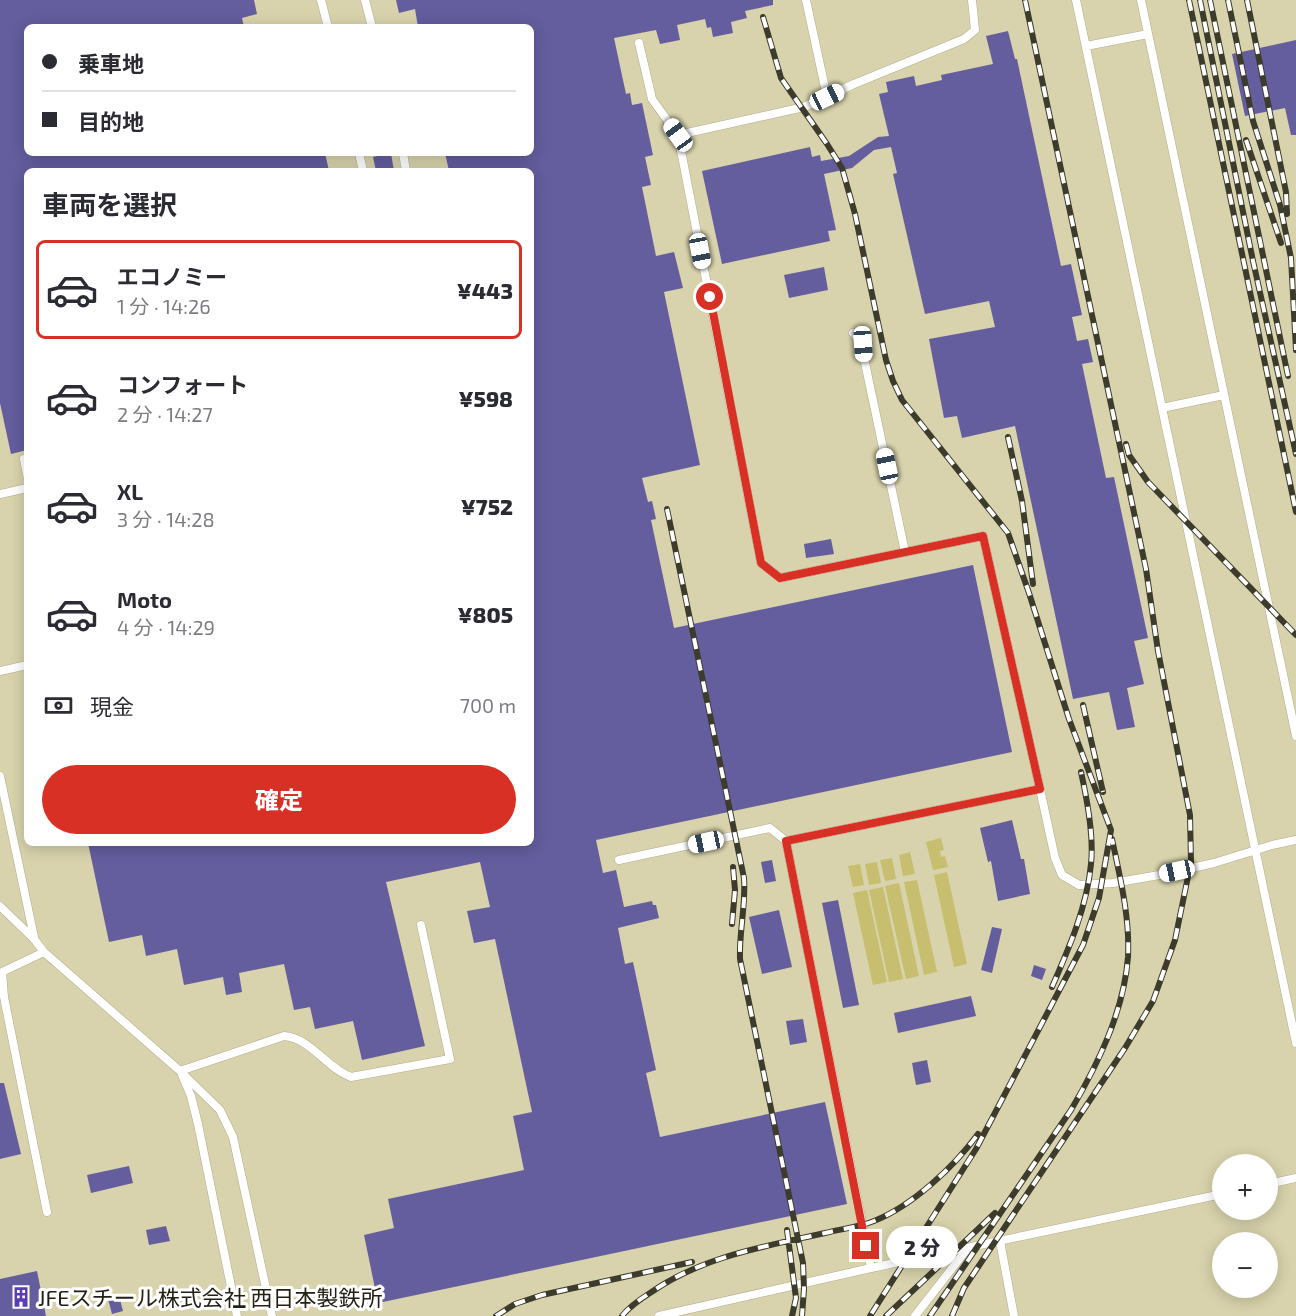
<!DOCTYPE html>
<html lang="ja">
<head>
<meta charset="utf-8">
<style>
  :root { --surface:#fff; --page:#f7f7f7; --text:#2b2b33; --muted:#7c7c81; --line:#e1e1e2; --accent:#d93025 }
  body { margin:0; font-family:"Exo 2","Noto Sans JP",sans-serif; background:var(--page); color:var(--text); height:100vh; display:flex; flex-direction:column; font-size:22px; white-space:nowrap }
  * { box-sizing:border-box; margin:0 }
  p { font-size:20px; color:var(--muted) }
  .icon { flex:none; width:33px; height:33px; fill:none; stroke:currentColor; stroke-width:2; stroke-linecap:round; stroke-linejoin:round }
  .map { position:relative; flex:1; overflow:hidden }
  .drawer { position:absolute; left:24px; top:168px; width:510px; height:678px; display:flex; flex-direction:column; background:var(--surface); border-radius:9px; box-shadow:0 3px 15px #0003 }
  .drawer>* { flex:none }
  .banner { position:absolute; left:24px; top:24px; width:510px; height:132px; border-radius:9px; box-shadow:0 3px 15px #0003; display:grid; align-content:center; height:132px; padding:0 18px; background:var(--surface) }
  .fabs { position:absolute; left:1212px; top:1154px; display:grid; gap:12px }
  .fabs a { display:grid; place-items:center; width:66px; height:66px; border-radius:50%; background:var(--surface); box-shadow:0 3px 15px #0003; font-size:30px }
  .end { position:absolute; width:27px; height:27px; margin:-14px; border:8px solid #d93025; background:#fff; box-shadow:0 0 0 3px #fff }
  .from { border-radius:50% }
  .bubble { position:absolute; height:42px; border-radius:21px; background:var(--surface); box-shadow:0 3px 15px #0003; font-size:20px; font-weight:800; line-height:42px; text-align:center }
  .car { position:absolute; width:18px; height:36px; margin:-18px -9px; border-radius:8px; box-shadow:0 0 4px 2px #0007; background:linear-gradient(#fff 24%,#345 0 40%,#fff 0 76%,#345 0 86%,#fff 0) }
  .banner b { display:flex; align-items:center; gap:21px; height:57px; font-size:22px }
  .banner b+b { border-top:2px solid var(--line) }
  .banner i { width:15px; height:15px; background:var(--text) }
  ul { padding:0; list-style:none }
  li { display:flex; align-items:center; gap:18px; height:99px; margin:0 12px 9px; padding:0 6px; border:3px solid transparent; border-radius:9px }
  li div { flex:1 }
  li b { display:block; font-size:22px }
  li em { font-style:normal; font-weight:800 }
  li.active { border-color:var(--accent) }
  li>.icon { width:54px; height:54px; stroke-width:1.5 }
  h2 { padding:0 18px; font-size:27px; line-height:72px }
  .pay { display:flex; align-items:center; gap:15px; height:66px; padding:0 18px; font-size:22px }
  .pay p { margin-inline-start:auto }
  .action { display:flex; gap:12px; margin-top:auto; padding:12px 18px }
  .action a { flex:1; height:69px; border-radius:36px; background:var(--accent); color:#fff; font-size:24px; font-weight:800; line-height:69px; text-align:center }
  .map>svg:first-child { display:block }
  .built { fill:#d8d3ac; fill-rule:evenodd }
  .water { fill:#c7be6f }
  .building { fill:#645d9e }
  .lines { fill:none; stroke-linecap:round; stroke-linejoin:round }
  .lane-casing { stroke:#b0ac8e; stroke-width:9 }
  .lane { stroke:#fff; stroke-width:8 }
  .rail-casing { stroke:#3d3b2c; stroke-width:6 }
  .rail { stroke:#fff; stroke-width:4; stroke-dasharray:11; stroke-linecap:butt }
  .route { stroke:#d93025; stroke-width:8 }
  .labels { text-anchor:middle; dominant-baseline:central; stroke-width:6; stroke-linejoin:round; paint-order:stroke }
  .poi-label { font-size:22px; fill:#232115; stroke:#fff; text-anchor:start }
</style>
</head>
<body>
<div class="map">
<svg width="1296" height="1316" viewBox="0 0 1296 1316">
  <rect width="100%" height="100%" fill="#e3e0c0"/>
  <path class="built" d="M 0,0 L 1296,0 L 1296,1316 L 0,1316 ZM 27,27 L 531,27 L 531,153 L 27,153 ZM 27,171 L 531,171 L 531,843 L 27,843 ZM 1222,1164 L 1268,1164 L 1268,1209 L 1222,1209 ZM 1222,1242 L 1268,1242 L 1268,1287 L 1222,1287 Z"/>
  <path class="water" d="M 941,838 L 944,850 L 940,851 L 941,857 L 945,856 L 948,867 L 933,870 L 926,842 Z
    M 910,852 L 915,874 L 903,876 L 899,855 Z
    M 892,858 L 896,879 L 885,881 L 880,860 Z
    M 877,862 L 881,883 L 869,885 L 865,864 Z
    M 860,864 L 864,885 L 853,887 L 848,866 Z
    M 947,872 L 967,964 L 954,967 L 934,875 Z
    M 917,880 L 937,972 L 924,975 L 904,882 Z
    M 899,883 L 919,976 L 906,979 L 885,886 Z
    M 883,887 L 903,979 L 889,982 L 869,890 Z
    M 867,890 L 887,982 L 873,985 L 853,893 Z"/>
  <path class="building" d="M 0,0 L 254,0 L 257,14 L 242,18 L 244,27 L 27,27 L 27,153 L 325,153 L 329,171 L 27,171 L 27,450 L 11,454 L 0,403 Z
    M 396,0 L 773,0 L 773,5 L 745,11 L 747,18 L 731,22 L 733,33 L 713,37 L 711,27 L 707,28 L 705,19 L 677,25 L 680,40 L 660,44 L 656,30 L 614,38 L 626,94 L 630,93 L 632,105 L 642,103 L 653,155 L 645,157 L 651,185 L 642,187 L 656,256 L 674,252 L 683,288 L 664,292 L 700,465 L 642,478 L 648,502 L 652,501 L 656,519 L 651,520 L 674,628 L 973,565 L 1012,752 L 596,840 L 603,873 L 616,870 L 624,907 L 652,901 L 653,905 L 656,905 L 659,918 L 618,928 L 625,964 L 633,962 L 656,1070 L 646,1073 L 660,1137 L 825,1102 L 847,1204 L 378,1303 L 364,1235 L 394,1228 L 388,1199 L 524,1170 L 513,1116 L 532,1112 L 495,939 L 474,943 L 467,911 L 490,907 L 480,862 L 386,882 L 425,1046 L 362,1060 L 353,1021 L 315,1029 L 310,1007 L 294,1010 L 284,964 L 239,973 L 242,992 L 226,995 L 223,977 L 184,985 L 177,949 L 146,956 L 142,935 L 109,942 L 88,843 L 531,843 L 531,171 L 449,171 L 445,153 L 531,153 L 531,27 L 418,27 L 415,9 L 399,13 Z
    M 1008,31 L 1015,59 L 1017,59 L 1061,266 L 1071,264 L 1082,315 L 1072,317 L 1077,341 L 1088,339 L 1093,362 L 1082,364 L 1106,478 L 1114,477 L 1148,638 L 1134,641 L 1144,684 L 1127,688 L 1135,727 L 1117,730 L 1109,692 L 1073,699 L 1015,426 L 962,438 L 957,416 L 944,418 L 929,339 L 995,327 L 989,301 L 925,314 L 893,174 L 897,173 L 891,147 L 874,150 L 852,168 L 824,174 L 836,230 L 828,231 L 830,241 L 722,264 L 702,171 L 810,147 L 812,157 L 820,155 L 821,161 L 849,156 L 878,137 L 889,136 L 879,94 L 888,92 L 886,82 L 914,76 L 916,86 L 942,80 L 941,75 L 993,64 L 986,36 Z
    M 1296,40 L 1296,135 L 1291,135 L 1285,108 L 1245,116 L 1232,54 Z
    M 391,153 L 394,171 L 376,171 L 373,157 Z
    M 824,267 L 828,290 L 789,298 L 784,275 Z
    M 831,539 L 834,554 L 806,558 L 804,544 Z
    M 1012,820 L 1021,859 L 1024,859 L 1030,894 L 998,901 L 991,861 L 988,862 L 980,828 Z
    M 772,860 L 776,881 L 765,883 L 761,862 Z
    M 838,900 L 859,1005 L 843,1008 L 822,903 Z
    M 779,910 L 792,967 L 762,974 L 749,917 Z
    M 992,927 L 1002,929 L 992,973 L 981,970 Z
    M 1034,965 L 1046,969 L 1042,980 L 1031,976 Z
    M 971,996 L 976,1016 L 898,1033 L 894,1013 Z
    M 803,1019 L 807,1042 L 790,1045 L 786,1021 Z
    M 927,1060 L 931,1082 L 916,1085 L 912,1063 Z
    M 0,1083 L 4,1083 L 21,1154 L 0,1159 Z
    M 129,1166 L 133,1183 L 91,1193 L 87,1175 Z
    M 166,1226 L 170,1241 L 149,1245 L 146,1230 Z
    M 37,1271 L 46,1316 L 0,1316 L 0,1279 Z
    M 119,1296 L 123,1311 L 112,1314 L 108,1299 Z"/>
  <g class="lines">
    <g class="lane-casing">
      <path id="lane" d="M 321,0 L 328,27
        M 365,0 L 372,27
        M 806,0 L 827,97
        M 972,0 L 975,30 L 964,39 L 854,84 L 804,107 L 678,135 L 761,563 L 780,578 L 983,536 L 1040,789
        M 1076,0 L 1296,1043
        M 1141,0 L 1296,736
        M 639,43 L 652,99 L 678,135
        M 1086,46 L 1148,34
        M 359,153 L 363,171
        M 403,153 L 406,171
        M 853,333 L 863,344 L 864,358 L 905,552
        M 1162,408 L 1224,395
        M 24,459 L 27,475
        M 0,494 L 27,488
        M 0,671 L 27,665
        M 0,776 L 34,937
        M 619,860 L 770,828 L 786,841
        M 0,906 L 34,939 L 44,952 L 180,1071 L 220,1110 L 233,1137 L 272,1316
        M 44,952 L 2,972 L 4,997 L 47,1212
        M 180,1071 L 284,1036 C 311,1038 326,1068 351,1077 L 450,1059 L 421,925
        M 182,1075 L 191,1096 L 198,1124 L 237,1316
        M 1268,1184 L 1296,1178
        M 1000,1241 L 1014,1316
        M 871,1268 L 786,841 L 1040,789 L 1055,858 L 1062,875 L 1079,885 L 1113,883 L 1165,874 L 1214,863 L 1272,845 L 1296,840
        M 659,1316 L 871,1268 L 1222,1194
        M 915,1316 L 967,1249"/>
    </g>
    <use href="#lane" class="lane"/>
    <g class="rail-casing">
      <path id="rail" d="M 1189,0 L 1296,512
        M 1200,0 L 1253,261 L 1296,454
        M 1210,0 L 1288,376
        M 1228,0 L 1253,121 L 1280,205 L 1291,258 L 1296,350
        M 1247,0 L 1286,192 L 1287,214
        M 763,17 L 781,78 L 827,144 L 842,168 L 855,214 L 886,360 L 893,381 L 902,400 L 1008,533 L 1029,593 L 1069,719 L 1111,830 L 1099,898 L 1083,945 L 976,1149 L 870,1316
        M 1246,140 L 1281,243
        M 1008,437 L 1022,501 L 1033,584
        M 1126,444 L 1129,455 L 1148,482 L 1296,635
        M 667,509 L 744,878 C 746,905 739,932 740,959 L 803,1263 L 804,1289 L 802,1316
        M 1083,705 L 1103,792
        M 732,924 L 735,890 L 733,867
        M 1052,987 C 1069,948 1087,907 1091,864 C 1094,837 1087,799 1081,772
        M 787,1230 L 796,1298 L 792,1316
        M 496,1316 L 515,1304 L 542,1295 L 692,1262
        M 622,1316 C 630,1306 639,1300 650,1293 C 703,1256 763,1247 825,1233 C 841,1229 859,1227 874,1221 C 912,1206 954,1167 978,1134
        M 886,1316 L 995,1213
        M 930,1316 L 1071,1110 C 1098,1064 1124,1011 1128,957 C 1130,917 1120,877 1112,839
        M 952,1316 L 964,1288 L 1125,1048 L 1153,1001 L 1175,940 L 1191,862 L 1190,815 L 1158,651 L 1146,569 L 1025,0"/>
    </g>
    <use href="#rail" class="rail"/>
  </g>
  <g class="lines">
    <path class="route" d="M 710,297 L 761,563 L 780,578 L 983,536 L 1040,789 L 786,841 L 866,1246"/>
  </g>
  <defs>
    <g id="building-bare" transform="scale(1.62)"><path d="M-4-6H4V6H1V3H-1V6H-4ZM-2.5-4.3h1.7v1.8h-1.7ZM.8-4.3h1.7v1.8H.8ZM-2.5-1h1.7V.8h-1.7ZM.8-1h1.7V.8H.8Z" fill="#583db5" stroke="#fff" stroke-width="2.5" paint-order="stroke"/></g>
  </defs>
  <g fill-rule="evenodd">
    <use href="#building-bare" x="21" y="1297"/>
  </g>
  <g class="labels">
    <g class="poi-label">
      <text x="38" y="1297">JFEスチール株式会社 西日本製鉄所</text>
    </g>
  </g>
</svg>
<div class="fabs">
<a>+</a>
<a>−</a>
</div>
<i class="end from" style="left:710px;top:297px"></i>
<i class="end" style="left:866px;top:1246px"></i>
<div class="bubble" style="left:886px;top:1226px;width:72px">2 分</div>
<i class="car" style="left:827px;top:97px;rotate:65deg"></i>
<i class="car" style="left:678px;top:135px;rotate:324deg"></i>
<i class="car" style="left:700px;top:251px;rotate:169deg"></i>
<i class="car" style="left:863px;top:344px;rotate:176deg"></i>
<i class="car" style="left:887px;top:466px;rotate:348deg"></i>
<i class="car" style="left:706px;top:842px;rotate:258deg"></i>
<i class="car" style="left:1177px;top:871px;rotate:258deg"></i>
<div class="banner">
<b><i class="from"></i>乗車地</b>
<b><i></i>目的地</b>
</div>
<section class="drawer">
<h2>車両を選択</h2>
<ul>
<li class="active"><svg class="icon" aria-label="car" viewBox="0 0 24 24"><path d="M5 17H2v-5l4-1 3-4h7l3 4 3 1v5h-3M9 17h6M6 11h13"/><circle cx="7" cy="17" r="2"/><circle cx="17" cy="17" r="2"/></svg><div><b>エコノミー</b><p>1 分 · 14:26</p></div><em>¥443</em></li>
<li><svg class="icon" aria-label="car" viewBox="0 0 24 24"><path d="M5 17H2v-5l4-1 3-4h7l3 4 3 1v5h-3M9 17h6M6 11h13"/><circle cx="7" cy="17" r="2"/><circle cx="17" cy="17" r="2"/></svg><div><b>コンフォート</b><p>2 分 · 14:27</p></div><em>¥598</em></li>
<li><svg class="icon" aria-label="car" viewBox="0 0 24 24"><path d="M5 17H2v-5l4-1 3-4h7l3 4 3 1v5h-3M9 17h6M6 11h13"/><circle cx="7" cy="17" r="2"/><circle cx="17" cy="17" r="2"/></svg><div><b>XL</b><p>3 分 · 14:28</p></div><em>¥752</em></li>
<li><svg class="icon" aria-label="car" viewBox="0 0 24 24"><path d="M5 17H2v-5l4-1 3-4h7l3 4 3 1v5h-3M9 17h6M6 11h13"/><circle cx="7" cy="17" r="2"/><circle cx="17" cy="17" r="2"/></svg><div><b>Moto</b><p>4 分 · 14:29</p></div><em>¥805</em></li>
</ul>
<div class="pay"><svg class="icon" aria-label="cash" viewBox="0 0 24 24"><path d="M3 7h18v10H3z"/><circle cx="12" cy="12" r="2"/></svg>現金<p>700 m</p></div>
<div class="action"><a>確定</a></div>
</section>
</div>
</body>
</html>
